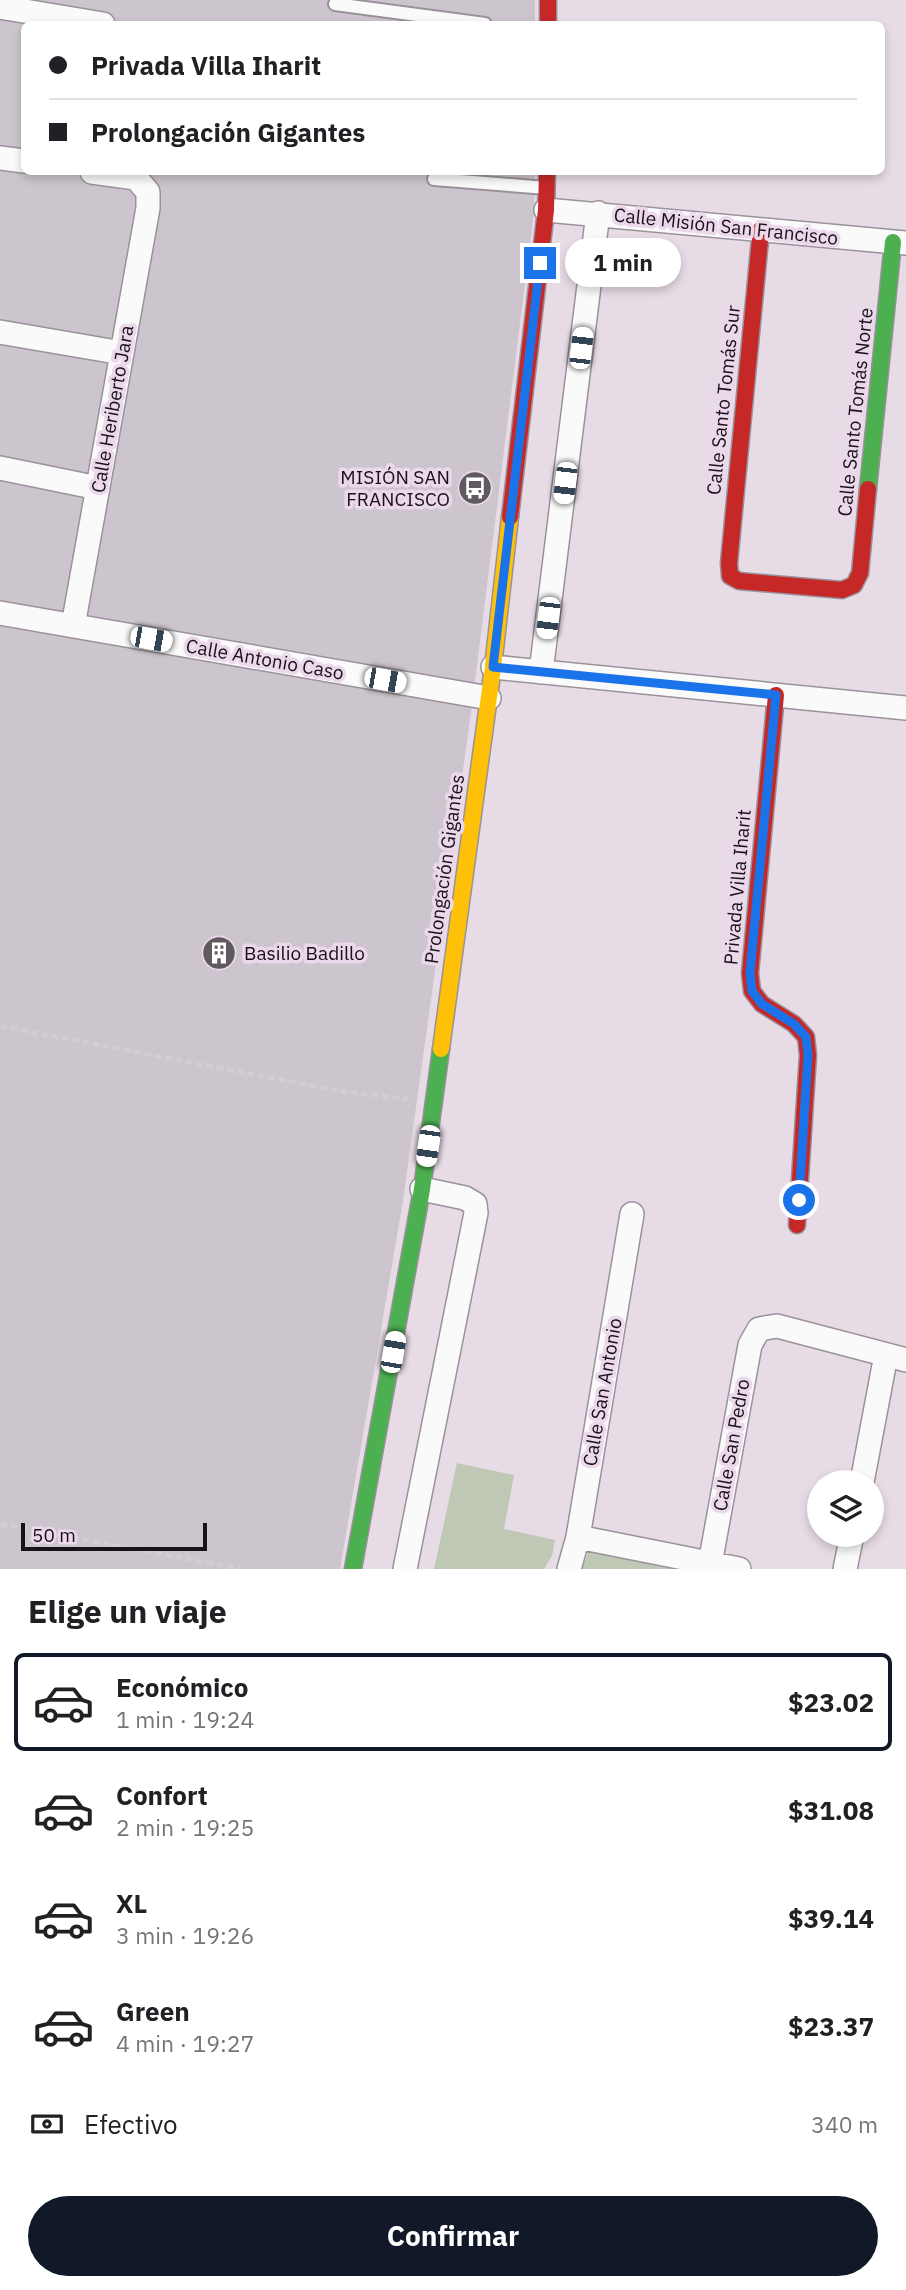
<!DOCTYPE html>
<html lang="es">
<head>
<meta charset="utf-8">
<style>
  :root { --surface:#fff; --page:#f6f6f6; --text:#202124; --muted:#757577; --line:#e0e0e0; --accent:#111827 }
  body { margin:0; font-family:"IBM Plex Sans",sans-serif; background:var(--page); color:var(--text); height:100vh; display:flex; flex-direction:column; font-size:26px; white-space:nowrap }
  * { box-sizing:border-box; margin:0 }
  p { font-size:23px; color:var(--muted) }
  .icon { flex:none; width:38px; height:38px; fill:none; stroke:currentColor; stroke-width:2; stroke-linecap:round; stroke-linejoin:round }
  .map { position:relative; height:1569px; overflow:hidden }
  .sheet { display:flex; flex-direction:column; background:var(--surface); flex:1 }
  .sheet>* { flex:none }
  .guide { position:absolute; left:21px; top:21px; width:864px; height:154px; border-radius:10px; box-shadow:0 4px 10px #0003; display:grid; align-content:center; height:154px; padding:0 28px; background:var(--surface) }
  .fabs { position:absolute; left:807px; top:1470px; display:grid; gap:14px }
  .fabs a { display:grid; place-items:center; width:77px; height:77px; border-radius:50%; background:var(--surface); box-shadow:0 4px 10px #0003; font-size:35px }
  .scale { position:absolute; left:21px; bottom:18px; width:186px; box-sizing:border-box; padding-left:7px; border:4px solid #181218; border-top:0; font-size:19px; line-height:24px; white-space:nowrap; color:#181218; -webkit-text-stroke:5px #ebd8ea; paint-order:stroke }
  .end { position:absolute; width:32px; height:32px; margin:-16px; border:9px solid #1a73e8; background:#fff; box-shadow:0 0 0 4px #fff }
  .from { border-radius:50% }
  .bubble { position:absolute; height:49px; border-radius:24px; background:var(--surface); box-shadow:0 4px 10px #0003; font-size:23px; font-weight:700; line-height:49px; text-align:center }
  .car { position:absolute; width:21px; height:42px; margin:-21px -10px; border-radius:9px; box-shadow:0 0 5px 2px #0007; background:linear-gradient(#fff 24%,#345 0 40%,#fff 0 76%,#345 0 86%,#fff 0) }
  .guide b { display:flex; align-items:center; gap:24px; height:66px; font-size:26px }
  .guide b+b { border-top:2px solid var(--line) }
  .guide i { width:18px; height:18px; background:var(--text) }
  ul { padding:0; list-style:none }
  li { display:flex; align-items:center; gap:21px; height:98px; margin:0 14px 10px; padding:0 14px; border:4px solid transparent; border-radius:10px }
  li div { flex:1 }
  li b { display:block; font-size:26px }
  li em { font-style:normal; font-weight:700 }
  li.selected { border-color:var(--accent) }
  li>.icon { width:63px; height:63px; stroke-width:1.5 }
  h2 { padding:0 28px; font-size:32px; line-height:84px }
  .pay { display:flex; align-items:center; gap:18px; height:77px; padding:0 28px; font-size:26px }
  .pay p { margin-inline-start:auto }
  .primary-button { display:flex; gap:14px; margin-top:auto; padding:14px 28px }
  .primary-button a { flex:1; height:80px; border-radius:42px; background:var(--accent); color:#fff; font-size:28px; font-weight:700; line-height:80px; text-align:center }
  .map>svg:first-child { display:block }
  .green { fill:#bec8b4 }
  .building { fill:#cdc5cd }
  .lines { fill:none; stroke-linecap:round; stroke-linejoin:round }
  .lane-casing { stroke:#9a929a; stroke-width:16 }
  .street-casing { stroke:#9a929a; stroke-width:26 }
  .fast-casing { stroke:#9a929a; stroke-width:19 }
  .slow-casing { stroke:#9a929a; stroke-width:19 }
  .jam-casing { stroke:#9a929a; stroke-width:19 }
  .path { stroke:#d1ced1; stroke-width:4.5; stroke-dasharray:7 3.5; stroke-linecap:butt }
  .lane { stroke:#fbfafb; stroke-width:12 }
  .street { stroke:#fbfafb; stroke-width:23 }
  .fast { stroke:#4caf50; stroke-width:16 }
  .slow { stroke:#ffc107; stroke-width:16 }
  .jam { stroke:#c62828; stroke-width:16 }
  .route { stroke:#1a73e8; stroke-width:9 }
  .labels { text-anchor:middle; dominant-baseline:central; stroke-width:7; stroke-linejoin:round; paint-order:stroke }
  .street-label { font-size:19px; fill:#181218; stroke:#ebd8ea }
  .poi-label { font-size:19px; fill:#181218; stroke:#ebd8ea; text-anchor:end }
</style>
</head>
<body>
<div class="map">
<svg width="906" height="1569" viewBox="0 0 906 1569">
  <rect width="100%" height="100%" fill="#e7dce6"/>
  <path class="green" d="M 457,1463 L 514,1475 L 504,1529 L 555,1540 L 552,1556 L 544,1569 L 434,1569 Z
    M 589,1551 L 678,1569 L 582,1569 Z"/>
  <path class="building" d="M 0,0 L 535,0 L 535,24 L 24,24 L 24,172 L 535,172 L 534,212 L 472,705 L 403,1201 L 340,1569 L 0,1569 Z"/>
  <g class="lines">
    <g class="lane-casing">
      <path id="lane" d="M 335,4 L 485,24
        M 434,179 L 547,188"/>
    </g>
    <g class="street-casing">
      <path id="street" d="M 0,7 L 103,24
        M 0,158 L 24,161
        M 546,210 L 906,243
        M 0,332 L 122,353
        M 0,468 L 98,488
        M 0,613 L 489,698
        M 73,626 L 148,208 L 148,192 L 136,178 L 92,172
        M 493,667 L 906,708
        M 541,672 L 598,213
        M 862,1482 L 886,1355
        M 578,1537 L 739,1569
        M 710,1564 L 750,1345 L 759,1329 L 777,1326 L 906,1360
        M 405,1569 L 476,1213 L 475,1204 L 465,1198 L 422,1189
        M 569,1569 L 578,1537 L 632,1214
        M 845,1569 L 852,1535"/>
    </g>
    <g class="fast-casing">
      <path id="fast" d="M 868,489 L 893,242
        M 353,1569 L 422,1189 L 441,1049"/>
    </g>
    <g class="slow-casing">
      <path id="slow" d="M 441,1049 L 493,667 L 510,517"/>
    </g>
    <g class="jam-casing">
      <path id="jam" d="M 548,0 L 548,24
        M 761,229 L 729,563 L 730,576 L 739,581 L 842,590 L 854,585 L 860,573 L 868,489
        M 510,517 L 546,210 L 547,172
        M 776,695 L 750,973 L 752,991 L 762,1004 L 794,1024 L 806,1037 L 808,1055 L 797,1225"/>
    </g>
    <path class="path" d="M 0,1026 L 340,1091 L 408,1099
      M 0,1524 L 242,1569"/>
    <use href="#lane" class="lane"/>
    <use href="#street" class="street"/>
    <use href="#fast" class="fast"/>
    <use href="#slow" class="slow"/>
    <use href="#jam" class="jam"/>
  </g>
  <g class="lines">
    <path class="route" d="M 540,263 L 493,667 L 776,695 L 750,973 L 752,991 L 762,1004 L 794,1024 L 806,1037 L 808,1055 L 799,1200"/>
  </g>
  <defs>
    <g id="bus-disc" transform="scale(1.75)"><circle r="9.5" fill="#605960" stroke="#ebd8ea"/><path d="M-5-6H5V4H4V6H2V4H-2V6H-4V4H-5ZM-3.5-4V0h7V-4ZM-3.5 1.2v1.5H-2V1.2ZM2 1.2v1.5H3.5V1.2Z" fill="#fff"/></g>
    <g id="building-disc" transform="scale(1.75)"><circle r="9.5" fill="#605960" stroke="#ebd8ea"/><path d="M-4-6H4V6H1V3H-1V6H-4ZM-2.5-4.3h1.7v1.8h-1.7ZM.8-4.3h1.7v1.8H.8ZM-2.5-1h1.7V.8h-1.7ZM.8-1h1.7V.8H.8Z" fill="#fff"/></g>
  </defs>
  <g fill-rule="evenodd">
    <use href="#bus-disc" x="475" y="488"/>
    <use href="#building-disc" x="219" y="953"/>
  </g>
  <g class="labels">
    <g class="street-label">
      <text transform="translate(726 226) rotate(6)">Calle Misión San Francisco</text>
      <text transform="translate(723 400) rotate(-84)">Calle Santo Tomás Sur</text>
      <text transform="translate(112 409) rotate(-80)">Calle Heriberto Jara</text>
      <text transform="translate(855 412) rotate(-84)">Calle Santo Tomás Norte</text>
      <text transform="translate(265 659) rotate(10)">Calle Antonio Caso</text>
      <text transform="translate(444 869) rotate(-82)">Prolongación Gigantes</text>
      <text transform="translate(737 887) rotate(-85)">Privada Villa Iharit</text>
      <text transform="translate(602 1392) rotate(-80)">Calle San Antonio</text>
      <text transform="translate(731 1445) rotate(-80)">Calle San Pedro</text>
    </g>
    <g class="poi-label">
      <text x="450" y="477">MISIÓN SAN<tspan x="450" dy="22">FRANCISCO</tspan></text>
      <text x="244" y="953" text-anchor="start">Basilio Badillo</text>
    </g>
  </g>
</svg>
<div class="fabs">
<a><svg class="icon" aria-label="layers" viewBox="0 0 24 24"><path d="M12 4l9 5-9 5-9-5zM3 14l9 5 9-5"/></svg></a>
</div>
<div class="scale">50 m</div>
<i class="end from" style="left:799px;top:1200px"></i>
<i class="end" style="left:540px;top:263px"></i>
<div class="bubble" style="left:565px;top:238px;width:116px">1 min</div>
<i class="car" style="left:581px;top:348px;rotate:7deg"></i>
<i class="car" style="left:565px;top:483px;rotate:187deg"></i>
<i class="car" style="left:548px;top:618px;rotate:187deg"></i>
<i class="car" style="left:151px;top:639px;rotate:100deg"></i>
<i class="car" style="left:385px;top:680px;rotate:100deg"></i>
<i class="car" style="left:428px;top:1146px;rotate:188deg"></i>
<i class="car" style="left:393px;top:1352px;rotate:10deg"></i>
<div class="guide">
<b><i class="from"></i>Privada Villa Iharit</b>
<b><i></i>Prolongación Gigantes</b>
</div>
</div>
<section class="sheet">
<h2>Elige un viaje</h2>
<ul>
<li class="selected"><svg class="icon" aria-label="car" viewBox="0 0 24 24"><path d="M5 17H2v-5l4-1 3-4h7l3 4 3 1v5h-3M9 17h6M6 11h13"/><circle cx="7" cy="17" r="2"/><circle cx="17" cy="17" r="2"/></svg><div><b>Económico</b><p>1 min · 19:24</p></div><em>$23.02</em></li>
<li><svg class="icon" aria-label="car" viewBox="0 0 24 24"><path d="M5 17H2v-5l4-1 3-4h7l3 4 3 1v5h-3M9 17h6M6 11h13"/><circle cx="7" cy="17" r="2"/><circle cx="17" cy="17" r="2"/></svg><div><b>Confort</b><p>2 min · 19:25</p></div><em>$31.08</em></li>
<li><svg class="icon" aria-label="car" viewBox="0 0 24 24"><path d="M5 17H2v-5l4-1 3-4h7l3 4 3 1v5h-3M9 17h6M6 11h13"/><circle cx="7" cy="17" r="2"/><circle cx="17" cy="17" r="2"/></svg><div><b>XL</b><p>3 min · 19:26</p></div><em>$39.14</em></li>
<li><svg class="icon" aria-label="car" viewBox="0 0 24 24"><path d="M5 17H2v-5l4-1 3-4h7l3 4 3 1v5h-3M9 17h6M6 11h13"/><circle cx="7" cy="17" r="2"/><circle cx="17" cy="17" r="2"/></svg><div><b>Green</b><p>4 min · 19:27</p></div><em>$23.37</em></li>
</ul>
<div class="pay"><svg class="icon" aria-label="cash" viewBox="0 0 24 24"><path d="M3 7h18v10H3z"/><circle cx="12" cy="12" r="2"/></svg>Efectivo<p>340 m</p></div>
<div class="primary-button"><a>Confirmar</a></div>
</section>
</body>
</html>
